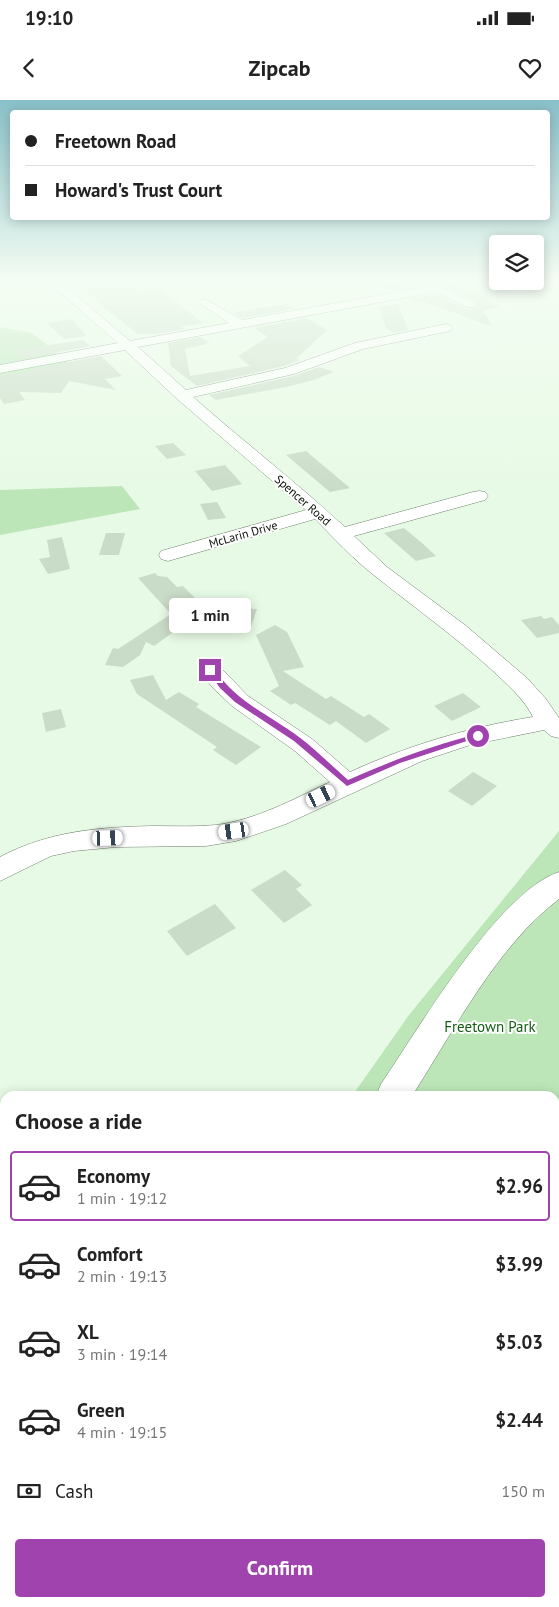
<!DOCTYPE html>
<html lang="en">
<head>
<meta charset="utf-8">
<style>
  :root { --surface:#fff; --page:#f6f6f6; --text:#222; --muted:#767676; --line:#e0e0e0; --accent:#a043ae }
  body { margin:0; font-family:"PT Sans",sans-serif; background:var(--page); color:var(--text); height:100vh; display:flex; flex-direction:column; font-size:19px; white-space:nowrap }
  * { box-sizing:border-box; margin:0 }
  p { font-size:16px; color:var(--muted) }
  .icon { flex:none; width:28px; height:28px; fill:none; stroke:currentColor; stroke-width:2; stroke-linecap:round; stroke-linejoin:round }
  .map { position:relative; flex:1; overflow:hidden }
  .sheet { position:absolute; left:0px; top:991px; width:560px; height:516px; display:flex; flex-direction:column; background:var(--surface); border-radius:15px 15px 0 0; box-shadow:0 2px 12px #0003 }
  .sheet>* { flex:none }
  .banner { position:absolute; left:10px; top:10px; width:540px; height:110px; border-radius:5px; box-shadow:0 2px 12px #0003; display:grid; align-content:center; height:110px; padding:0 15px; background:var(--surface) }
  .fabs { position:absolute; left:489px; top:135px; display:grid; gap:10px }
  .fabs a { display:grid; place-items:center; width:55px; height:55px; border-radius:5px; background:var(--surface); box-shadow:0 2px 12px #0003; font-size:25px }
  .end { position:absolute; width:22px; height:22px; margin:-11px; border:6px solid #a043ae; background:#fff; box-shadow:0 0 0 2px #fff }
  .from { border-radius:50% }
  .bubble { position:absolute; height:35px; border-radius:5px; background:var(--surface); box-shadow:0 2px 12px #0003; font-size:16px; font-weight:700; line-height:35px; text-align:center }
  .car { position:absolute; width:15px; height:30px; margin:-15px -8px; border-radius:6px; box-shadow:0 0 4px 1px #0007; background:linear-gradient(#fff 24%,#345 0 40%,#fff 0 76%,#345 0 86%,#fff 0) }
  .banner b { display:flex; align-items:center; gap:18px; height:48px; font-size:19px }
  .banner b+b { border-top:1px solid var(--line) }
  .banner i { width:12px; height:12px; background:var(--text) }
  ul { padding:0; list-style:none }
  li { display:flex; align-items:center; gap:15px; height:70px; margin:0 10px 8px; padding:0 5px; border:2px solid transparent; border-radius:5px }
  li div { flex:1 }
  li b { display:block; font-size:19px }
  li em { font-style:normal; font-weight:700 }
  li.active { border-color:var(--accent) }
  li>.icon { width:45px; height:45px; stroke-width:1.5 }
  h2 { padding:0 15px; font-size:22px; line-height:60px }
  .pay { display:flex; align-items:center; gap:12px; height:55px; padding:0 15px; font-size:19px }
  .pay p { margin-inline-start:auto }
  .primary-button { display:flex; gap:10px; margin-top:auto; padding:10px 15px }
  .primary-button a { flex:1; height:58px; border-radius:5px; background:var(--accent); color:#fff; font-size:20px; font-weight:700; line-height:58px; text-align:center }
  .status { display:flex; justify-content:space-between; align-items:center; height:35px; padding:0 25px; background:var(--surface); direction:ltr }
  .status svg { height:14px; fill:currentColor }
  header { display:flex; justify-content:space-between; align-items:center; height:65px; padding:0 15px; background:var(--surface); font-size:22px; font-weight:700 }
  .map>svg:first-child { display:block }
  .green { fill:#bce6b8 }
  .building { fill:#c9dcc7 }
  .lines { fill:none; stroke-linecap:round; stroke-linejoin:round }
  .minor-casing { stroke:#6f806d; stroke-width:1 }
  .minor { fill:#fff; fill-rule:evenodd }
  .route { fill:#a043ae }
  .labels { text-anchor:middle; dominant-baseline:central; stroke-width:4; stroke-linejoin:round; paint-order:stroke }
  .far-street-label { font-size:12px; fill:#080e07; stroke:#fff }
  .park-label { font-size:15px; fill:#125d0f; stroke:#fff }
</style>
</head>
<body>
<div class="status"><b>19:10</b><svg viewBox="0 0 49 12"><path d="M0 12V9h3v3zM5 12V6h3v6zM10 12V3h3v9zM15 12V0h3v12zM26 1h20v11H26zM47 4h2v5h-2z"/></svg></div>
<header><svg class="icon" aria-label="back" viewBox="0 0 24 24"><path d="M15 5l-7 7 7 7"/></svg>Zipcab<svg class="icon" aria-label="heart" viewBox="0 0 24 24"><path d="M12 20l-8-8c-3-5 5-10 8-4 3-6 11-1 8 4z"/></svg></header>
<div class="map">
<svg width="559" height="1507" viewBox="0 0 559 1507">
  <rect width="100%" height="100%" fill="#e7fae5"/>
  <path class="green" d="M 0,227 L 32,233 L 71,264 L 0,278 Z
    M 122,386 L 140,409 L 0,435 L 0,390 Z
    M 559,731 L 559,1464 L 555,1461 L 555,996 L 352,996 L 409,915 Z"/>
  <path class="building" d="M 77,181 L 138,181 L 138,191 L 159,188 L 203,223 L 181,227 L 185,229 L 158,234 L 138,234 L 105,208 Z
    M 412,181 L 442,181 L 491,199 L 485,201 L 501,206 L 483,211 L 493,227 L 424,202 L 417,203 L 408,199 L 436,194 L 466,209 L 475,209 L 478,206 L 476,201 L 438,183 L 391,191 L 381,186 Z
    M 286,204 L 294,209 L 242,218 L 233,213 Z
    M 398,204 L 408,230 L 395,233 L 386,228 L 379,207 Z
    M 307,218 L 327,230 L 296,259 L 300,260 L 284,266 L 197,286 L 171,266 L 168,243 L 200,237 L 210,243 L 185,249 L 190,276 L 250,266 L 238,256 L 268,237 L 254,228 Z
    M 72,219 L 86,236 L 64,239 L 47,223 Z
    M 83,240 L 90,246 L 23,259 L 17,250 Z
    M 101,256 L 122,276 L 105,279 L 116,290 L 69,281 L 61,293 L 19,292 L 25,300 L 4,304 L 0,298 L 0,275 L 29,272 L 33,271 L 31,269 Z
    M 319,267 L 334,272 L 314,280 L 286,287 L 216,300 L 209,295 L 294,276 Z
    M 173,343 L 186,355 L 167,359 L 155,346 Z
    M 306,351 L 350,388 L 330,392 L 286,355 Z
    M 225,365 L 242,384 L 212,391 L 195,371 Z
    M 217,402 L 226,418 L 208,420 L 200,404 Z
    M 404,428 L 422,443 L 436,456 L 416,461 L 384,433 Z
    M 106,433 L 125,433 L 119,455 L 99,455 Z
    M 62,437 L 70,469 L 48,474 L 39,459 L 50,457 L 47,440 Z
    M 155,473 L 158,476 L 167,477 L 177,487 L 183,486 L 202,505 L 211,527 L 185,532 L 182,526 L 154,546 L 146,542 L 140,555 L 123,567 L 105,565 L 113,548 L 118,549 L 171,514 L 138,478 Z
    M 231,507 L 257,509 L 249,532 L 236,523 L 226,522 Z
    M 541,516 L 544,519 L 552,517 L 559,525 L 559,533 L 537,538 L 521,520 Z
    M 275,525 L 287,532 L 304,567 L 283,571 L 326,599 L 331,596 L 364,617 L 369,614 L 390,629 L 366,643 L 336,621 L 330,625 L 295,603 L 291,605 L 270,591 L 279,586 L 256,535 Z
    M 153,575 L 166,600 L 179,592 L 199,604 L 196,607 L 261,647 L 236,665 L 213,650 L 217,647 L 137,594 L 130,580 Z
    M 463,593 L 481,607 L 452,621 L 434,606 Z
    M 61,609 L 66,627 L 46,632 L 42,613 Z
    M 473,672 L 497,686 L 472,706 L 448,691 Z
    M 285,770 L 302,785 L 296,789 L 312,805 L 284,823 L 251,790 Z
    M 215,804 L 236,828 L 187,856 L 167,831 Z"/>
  <g class="lines">
    <g class="minor-casing">
      <path id="minor" d="M 47,181 L 59,181 L 130,241 L 229,223 L 201,204 L 199,202 L 201,200 L 205,199 L 242,220 L 437,185 L 475,203 L 477,205 L 475,207 L 467,207 L 436,192 L 138,247 L 186,290 L 285,268 L 355,243 L 446,224 L 450,225 L 452,228 L 450,231 L 363,249 L 294,274 L 193,297 C 243,341 296,382 345,427 L 473,392 L 479,391 L 485,392 L 488,396 L 485,400 L 354,436 L 387,467 L 465,525 L 527,578 L 546,599 L 559,618 L 559,638 L 551,636 L 544,630 L 470,645 L 422,661 L 286,724 L 236,741 L 206,746 L 116,747 L 74,751 L 51,756 L 0,781 L 0,757 C 49,731 100,727 155,726 C 175,726 196,727 216,725 C 256,720 294,699 330,682 L 295,651 L 232,606 L 212,587 L 199,570 L 202,565 L 210,563 L 218,565 L 248,596 L 312,639 L 350,672 C 409,645 470,627 533,617 C 524,599 508,585 493,571 C 456,537 415,508 375,476 C 353,459 334,438 315,419 L 168,461 L 161,459 L 159,455 L 161,451 L 306,410 L 176,298 L 125,250 L 0,273 L 0,265 L 118,243 Z
        M 559,772 L 559,799 C 497,846 454,930 412,996 L 376,996 L 381,984 C 418,930 498,792 559,772 Z
        M 86,1502 L 135,1502 L 135,1507 L 85,1507 Z"/>
    </g>
    <use href="#minor" class="minor"/>
  </g>
  <linearGradient id="sky" x2="0" y2="1"><stop stop-color="#89c0c8"/><stop offset="0.46" stop-color="#f4fdf3"/><stop offset="1" stop-color="#f4fdf3" stop-opacity="0"/></linearGradient>
  <rect width="559" height="392" fill="url(#sky)"/>
  <path class="route" d="M 208,568 L 213,568 C 239,604 265,612 299,637 C 316,650 332,666 348,680 C 391,661 433,645 478,634 L 482,636 L 400,663 L 347,686 L 294,641 L 235,602 L 220,588 L 207,570 Z"/>
  <g class="labels">
    <g class="far-street-label">
      <text transform="translate(303 400) rotate(41)">Spencer Road</text>
      <text transform="translate(243 434) rotate(-16)">McLarin Drive</text>
    </g>
    <g class="park-label">
      <text x="490" y="926">Freetown Park</text>
    </g>
  </g>
</svg>
<div class="fabs">
<a><svg class="icon" aria-label="layers" viewBox="0 0 24 24"><path d="M12 4l9 5-9 5-9-5zM3 14l9 5 9-5"/></svg></a>
</div>
<i class="end from" style="left:478px;top:636px"></i>
<i class="end" style="left:210px;top:570px"></i>
<div class="bubble" style="left:169px;top:498px;width:82px">1 min</div>
<i class="car" style="left:321px;top:696px;rotate:64deg"></i>
<i class="car" style="left:234px;top:731px;rotate:262deg"></i>
<i class="car" style="left:108px;top:738px;rotate:88deg"></i>
<div class="banner">
<b><i class="from"></i>Freetown Road</b>
<b><i></i>Howard's Trust Court</b>
</div>
<section class="sheet">
<h2>Choose a ride</h2>
<ul>
<li class="active"><svg class="icon" aria-label="car" viewBox="0 0 24 24"><path d="M5 17H2v-5l4-1 3-4h7l3 4 3 1v5h-3M9 17h6M6 11h13"/><circle cx="7" cy="17" r="2"/><circle cx="17" cy="17" r="2"/></svg><div><b>Economy</b><p>1 min · 19:12</p></div><em>$2.96</em></li>
<li><svg class="icon" aria-label="car" viewBox="0 0 24 24"><path d="M5 17H2v-5l4-1 3-4h7l3 4 3 1v5h-3M9 17h6M6 11h13"/><circle cx="7" cy="17" r="2"/><circle cx="17" cy="17" r="2"/></svg><div><b>Comfort</b><p>2 min · 19:13</p></div><em>$3.99</em></li>
<li><svg class="icon" aria-label="car" viewBox="0 0 24 24"><path d="M5 17H2v-5l4-1 3-4h7l3 4 3 1v5h-3M9 17h6M6 11h13"/><circle cx="7" cy="17" r="2"/><circle cx="17" cy="17" r="2"/></svg><div><b>XL</b><p>3 min · 19:14</p></div><em>$5.03</em></li>
<li><svg class="icon" aria-label="car" viewBox="0 0 24 24"><path d="M5 17H2v-5l4-1 3-4h7l3 4 3 1v5h-3M9 17h6M6 11h13"/><circle cx="7" cy="17" r="2"/><circle cx="17" cy="17" r="2"/></svg><div><b>Green</b><p>4 min · 19:15</p></div><em>$2.44</em></li>
</ul>
<div class="pay"><svg class="icon" aria-label="cash" viewBox="0 0 24 24"><path d="M3 7h18v10H3z"/><circle cx="12" cy="12" r="2"/></svg>Cash<p>150 m</p></div>
<div class="primary-button"><a>Confirm</a></div>
</section>
</div>
</body>
</html>
